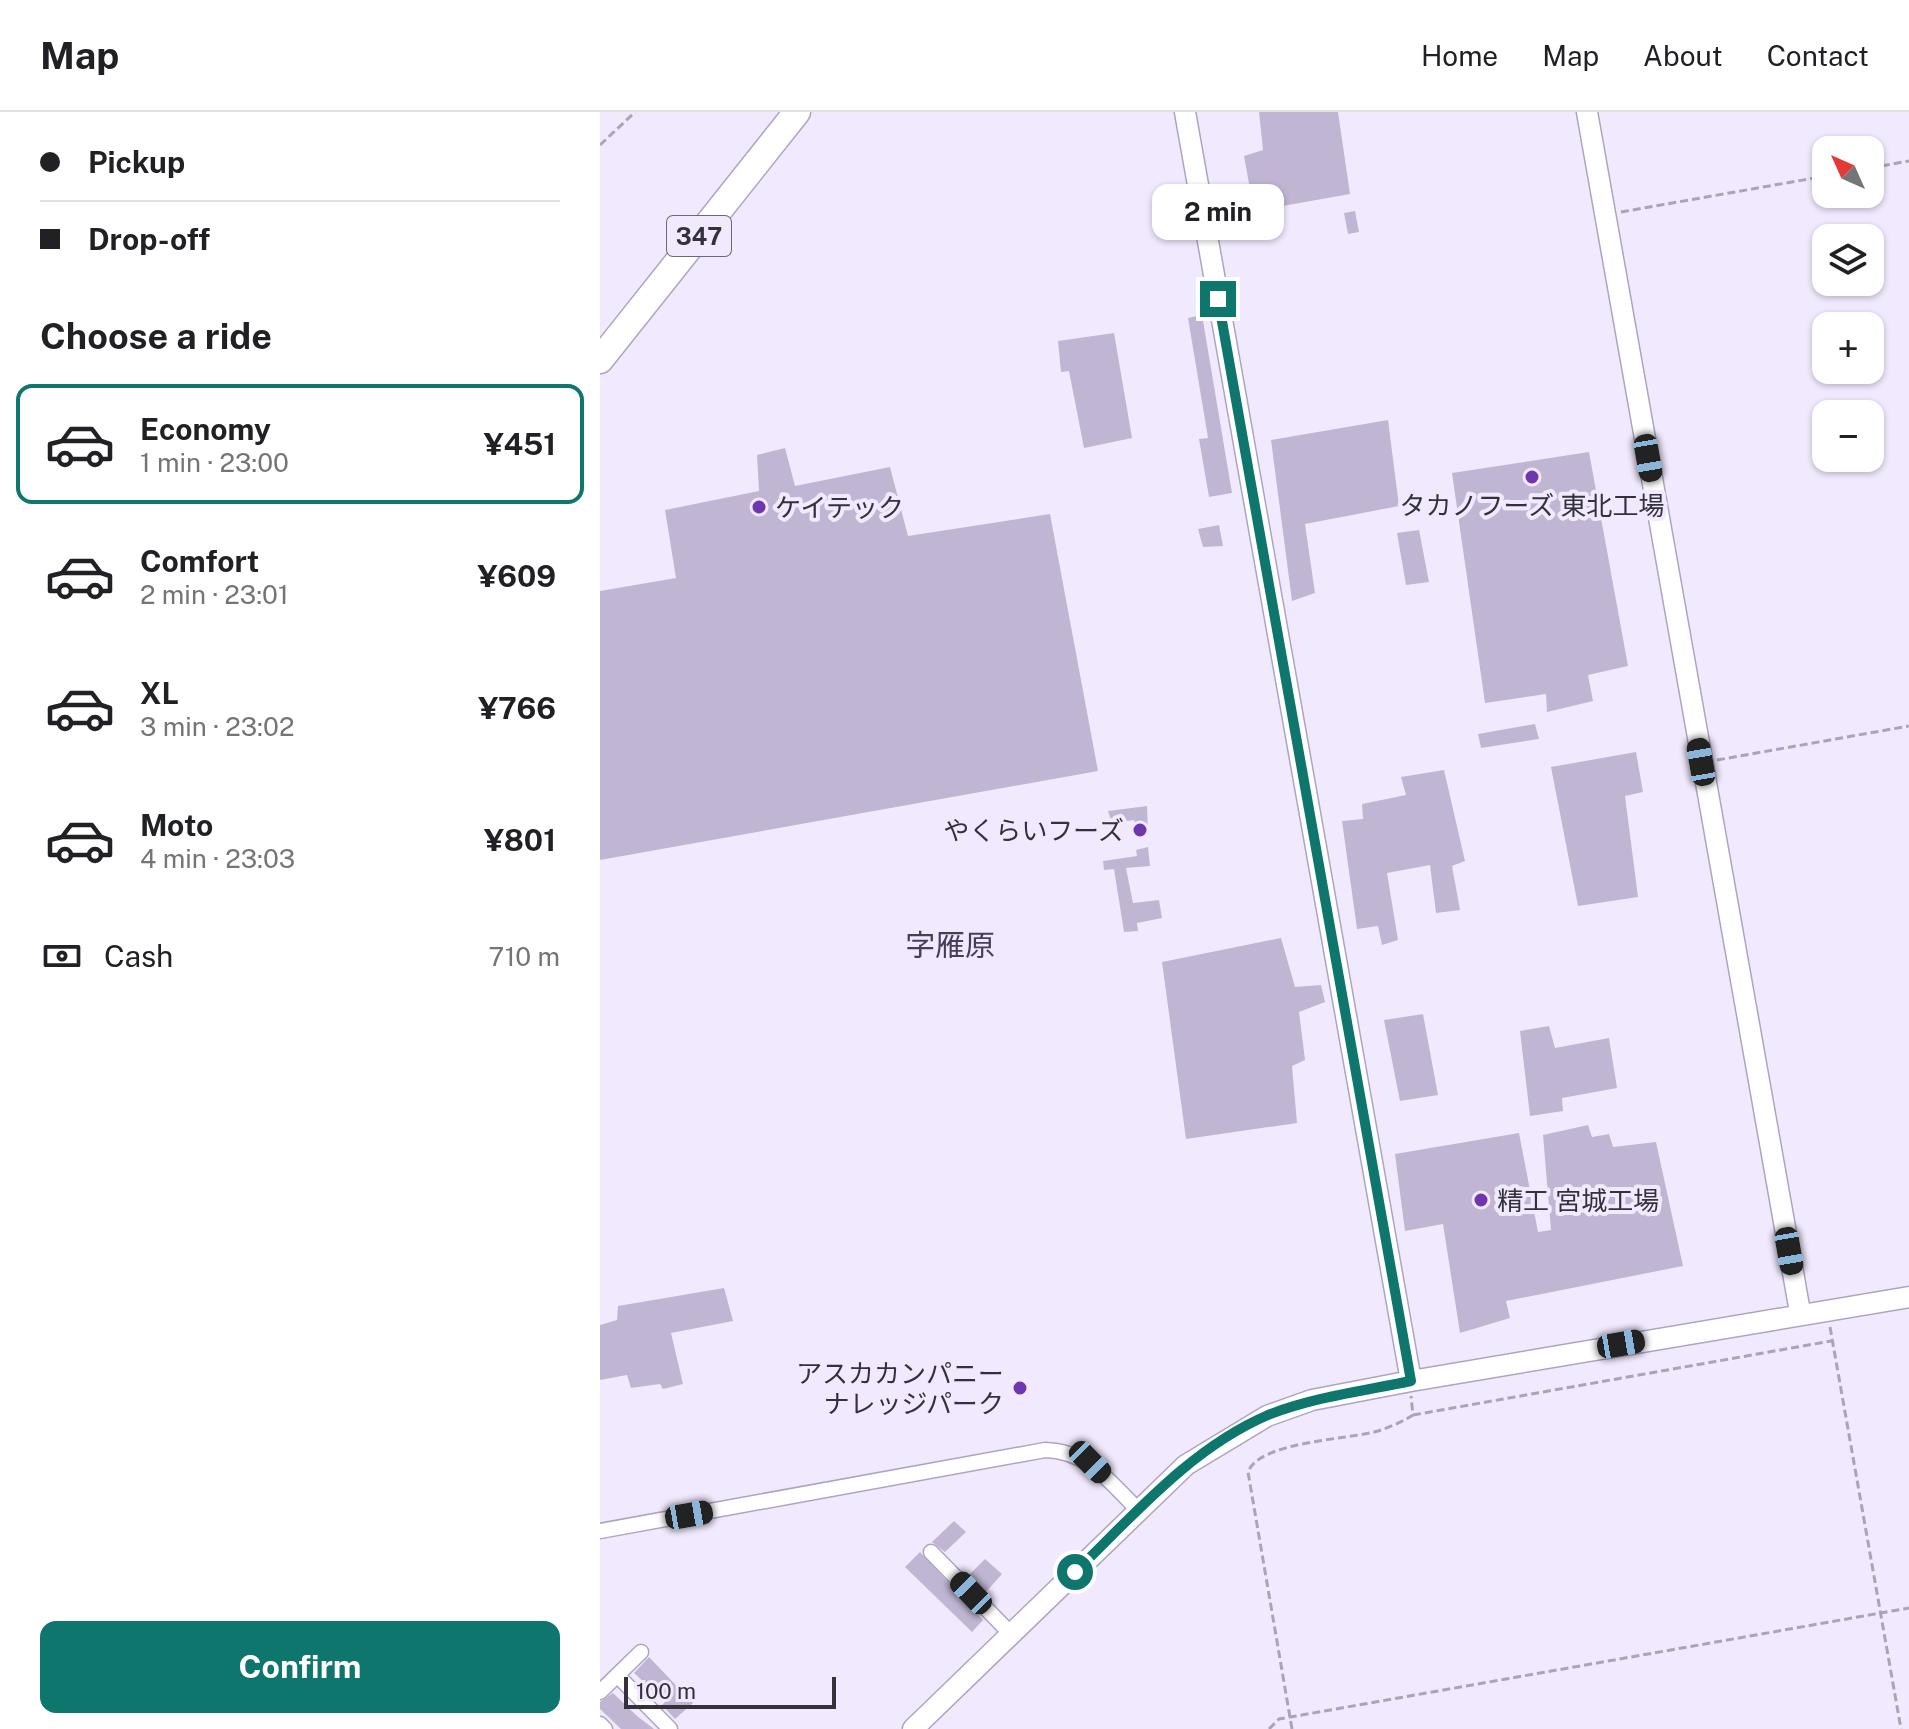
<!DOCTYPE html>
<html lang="en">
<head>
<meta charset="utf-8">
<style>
  :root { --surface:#fff; --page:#f6f6f6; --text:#202124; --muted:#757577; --line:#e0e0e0; --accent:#0f766e }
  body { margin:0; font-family:"Public Sans","Noto Sans JP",sans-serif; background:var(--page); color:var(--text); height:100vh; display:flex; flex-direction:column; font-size:30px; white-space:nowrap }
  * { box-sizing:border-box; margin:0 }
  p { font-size:26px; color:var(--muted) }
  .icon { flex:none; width:44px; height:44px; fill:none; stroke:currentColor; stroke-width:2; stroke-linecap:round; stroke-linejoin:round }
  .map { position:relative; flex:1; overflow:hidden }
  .sheet { display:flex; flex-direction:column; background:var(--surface); width:600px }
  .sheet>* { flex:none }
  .top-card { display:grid; align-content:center; height:176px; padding:0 40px; background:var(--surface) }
  .needle { width:52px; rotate:315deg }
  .tools { position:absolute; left:1212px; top:24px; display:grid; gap:16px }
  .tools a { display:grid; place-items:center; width:72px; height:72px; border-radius:16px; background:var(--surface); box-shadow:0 2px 6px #0004; font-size:40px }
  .scale { position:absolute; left:24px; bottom:20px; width:212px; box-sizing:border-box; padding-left:8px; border:4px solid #34303c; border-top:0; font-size:22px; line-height:28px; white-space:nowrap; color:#34303c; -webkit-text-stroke:6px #f1eafe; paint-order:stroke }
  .end { position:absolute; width:36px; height:36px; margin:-18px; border:10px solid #0f766e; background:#fff; box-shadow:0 0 0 4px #fff }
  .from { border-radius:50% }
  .bubble { position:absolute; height:56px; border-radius:16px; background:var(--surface); box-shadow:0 2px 6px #0004; font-size:26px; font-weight:700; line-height:56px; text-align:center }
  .car { position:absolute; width:24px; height:48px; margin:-24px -12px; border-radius:10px; box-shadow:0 0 6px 2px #0007; background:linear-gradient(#222 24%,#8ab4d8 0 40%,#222 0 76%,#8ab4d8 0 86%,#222 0) }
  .top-card b { display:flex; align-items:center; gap:28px; height:76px; font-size:30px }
  .top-card b+b { border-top:2px solid var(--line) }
  .top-card i { width:20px; height:20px; background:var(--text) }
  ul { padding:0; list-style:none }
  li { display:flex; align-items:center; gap:24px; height:120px; margin:0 16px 12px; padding:0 24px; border:4px solid transparent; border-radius:16px }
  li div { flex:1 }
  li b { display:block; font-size:30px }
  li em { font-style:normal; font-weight:700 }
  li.current { border-color:var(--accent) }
  li>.icon { width:72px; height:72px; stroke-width:1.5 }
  h2 { padding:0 40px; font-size:36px; line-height:96px }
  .pay { display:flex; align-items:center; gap:20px; height:88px; padding:0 40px; font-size:30px }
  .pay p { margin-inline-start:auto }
  .button { display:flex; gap:16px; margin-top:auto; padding:16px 40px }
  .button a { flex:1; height:92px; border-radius:16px; background:var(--accent); color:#fff; font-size:32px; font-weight:700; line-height:92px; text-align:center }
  header { display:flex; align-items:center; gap:48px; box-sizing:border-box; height:112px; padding:0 40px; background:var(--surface); border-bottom:2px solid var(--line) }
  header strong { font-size:38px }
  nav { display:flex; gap:44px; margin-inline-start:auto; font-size:28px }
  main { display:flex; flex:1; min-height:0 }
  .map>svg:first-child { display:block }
  .building { fill:#c0b6d4 }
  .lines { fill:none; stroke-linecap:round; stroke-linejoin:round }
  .street-casing { stroke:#aea4c2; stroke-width:17 }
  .secondary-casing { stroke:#aea4c2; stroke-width:23 }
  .highway-casing { stroke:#aea4c2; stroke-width:29 }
  .path { stroke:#aaa4b5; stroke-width:3; stroke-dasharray:8 4; stroke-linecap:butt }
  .street { stroke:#fff; stroke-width:14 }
  .secondary { stroke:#fff; stroke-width:20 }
  .highway { stroke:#fff; stroke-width:26 }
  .route { stroke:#0f766e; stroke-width:10 }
  .poi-dot { fill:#6f37ae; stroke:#f1eafe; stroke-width:3 }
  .labels { text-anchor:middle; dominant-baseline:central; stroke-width:8; stroke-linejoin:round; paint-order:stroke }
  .shield { fill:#f1eafe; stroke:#6d6876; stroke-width:2 }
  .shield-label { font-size:24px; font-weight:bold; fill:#34303c }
  .poi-label { font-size:26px; fill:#34303c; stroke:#f1eafe; text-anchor:start }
  .quarter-label { font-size:30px; fill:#483e58; stroke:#f1eafe }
</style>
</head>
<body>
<header>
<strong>Map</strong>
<nav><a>Home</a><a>Map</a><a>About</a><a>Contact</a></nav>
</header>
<main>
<section class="sheet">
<div class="top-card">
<b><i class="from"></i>Pickup</b>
<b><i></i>Drop-off</b>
</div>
<h2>Choose a ride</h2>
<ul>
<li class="current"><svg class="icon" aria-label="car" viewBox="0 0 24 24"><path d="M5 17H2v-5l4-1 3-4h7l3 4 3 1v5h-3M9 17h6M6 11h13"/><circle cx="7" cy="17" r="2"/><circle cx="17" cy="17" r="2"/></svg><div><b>Economy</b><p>1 min · 23:00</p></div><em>¥451</em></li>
<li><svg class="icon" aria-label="car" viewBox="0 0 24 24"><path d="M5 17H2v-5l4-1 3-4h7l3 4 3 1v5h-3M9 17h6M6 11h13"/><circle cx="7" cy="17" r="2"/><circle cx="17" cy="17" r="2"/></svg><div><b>Comfort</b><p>2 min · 23:01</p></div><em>¥609</em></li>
<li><svg class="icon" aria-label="car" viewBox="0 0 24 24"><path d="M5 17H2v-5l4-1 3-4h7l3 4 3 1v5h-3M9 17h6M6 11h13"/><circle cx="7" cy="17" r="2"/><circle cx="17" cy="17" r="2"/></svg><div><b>XL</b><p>3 min · 23:02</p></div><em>¥766</em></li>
<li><svg class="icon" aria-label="car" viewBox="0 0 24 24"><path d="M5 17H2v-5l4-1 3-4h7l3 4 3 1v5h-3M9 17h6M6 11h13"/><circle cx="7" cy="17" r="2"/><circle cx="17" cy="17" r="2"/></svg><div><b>Moto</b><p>4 min · 23:03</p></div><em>¥801</em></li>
</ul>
<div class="pay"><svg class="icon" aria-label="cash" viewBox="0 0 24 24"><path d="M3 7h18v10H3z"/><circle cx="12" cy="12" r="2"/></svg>Cash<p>710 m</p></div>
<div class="button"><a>Confirm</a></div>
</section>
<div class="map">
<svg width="1309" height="1617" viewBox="0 0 1309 1617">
  <rect width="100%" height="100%" fill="#f1eafe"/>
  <path class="building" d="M 659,0 L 738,0 L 750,82 L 654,99 L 644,44 L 663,38 Z
    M 755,99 L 759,120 L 748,122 L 744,101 Z
    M 602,203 L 632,381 L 609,385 L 599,327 L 608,326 L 588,206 Z
    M 514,221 L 532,326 L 484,336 L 469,259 L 461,260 L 458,229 Z
    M 788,308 L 799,394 L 705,412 L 715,481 L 692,489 L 671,328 Z
    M 185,336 L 195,374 L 290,355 L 308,424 L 450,402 L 498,659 L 0,748 L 0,479 L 76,466 L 65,398 L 159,379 L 157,343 Z
    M 989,340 L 1028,554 L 988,563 L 993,589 L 947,600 L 946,582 L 885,591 L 852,361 Z
    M 619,413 L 623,434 L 603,435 L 598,417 Z
    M 819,418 L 829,470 L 806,473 L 797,421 Z
    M 935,612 L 939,627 L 881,636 L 878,622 Z
    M 1036,640 L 1043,680 L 1025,684 L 1038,785 L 978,794 L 951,655 Z
    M 844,658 L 865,749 L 852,754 L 860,798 L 836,801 L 830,753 L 787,761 L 798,828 L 782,833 L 778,814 L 757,817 L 742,709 L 763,707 L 762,692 L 806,683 L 801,665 Z
    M 547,694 L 548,720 L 538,721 L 534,708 L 512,711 L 508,699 Z
    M 548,735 L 550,754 L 526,756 L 533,791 L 559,788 L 562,806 L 537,811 L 538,819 L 524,820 L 514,757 L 504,758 L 503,749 L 537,744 L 536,738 Z
    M 681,826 L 695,875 L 721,873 L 725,890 L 699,900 L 705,948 L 692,954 L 697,1011 L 586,1027 L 562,850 Z
    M 823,902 L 838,983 L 800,989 L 784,908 Z
    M 949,914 L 955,936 L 1009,926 L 1017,976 L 962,986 L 963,999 L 930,1004 L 920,919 Z
    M 988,1013 L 992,1025 L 1009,1022 L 1013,1035 L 1056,1030 L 1083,1154 L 906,1189 L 910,1206 L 860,1221 L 843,1112 L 805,1119 L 795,1042 L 919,1021 L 938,1120 L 951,1118 L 943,1023 Z
    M 124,1176 L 133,1209 L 71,1221 L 83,1272 L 63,1277 L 60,1272 L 31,1276 L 27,1263 L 0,1268 L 0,1213 L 17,1208 L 18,1194 Z
    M 354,1409 L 366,1420 L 345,1440 L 332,1430 Z
    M 320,1440 L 383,1508 L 372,1520 L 305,1455 Z
    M 385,1447 L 402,1462 L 385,1481 L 368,1464 Z
    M 49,1545 L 93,1591 L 75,1607 L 62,1593 L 65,1590 L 34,1561 Z
    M 13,1581 L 37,1604 L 54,1617 L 21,1617 L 0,1597 L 0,1590 Z"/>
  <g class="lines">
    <g class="street-casing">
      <path id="street" d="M 0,1419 L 445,1338 C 488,1339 510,1370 538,1398
        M 331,1440 L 411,1522
        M 17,1563 L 70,1617
        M 0,1580 L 41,1540
        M 0,1612 L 5,1617"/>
    </g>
    <g class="secondary-casing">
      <path id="secondary" d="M 585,0 L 811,1269
        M 987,0 L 1200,1200
        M 313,1617 L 586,1353 L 667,1304 L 712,1288 L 811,1269 L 1309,1185"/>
    </g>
    <g class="highway-casing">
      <path id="highway" d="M 0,248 L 197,0"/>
    </g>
    <path class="path" d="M 0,33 L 35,0
      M 1270,56 L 1309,49
      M 1021,100 L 1226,64
      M 1117,648 L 1309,614
      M 1230,1215 L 1301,1617
      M 813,1303 L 1231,1229
      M 669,1617 L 679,1607 L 1309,1496
      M 692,1617 L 648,1360 C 660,1329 747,1328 778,1319 C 790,1315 802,1310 813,1303 L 811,1284"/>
    <use href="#street" class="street"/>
    <use href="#secondary" class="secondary"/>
    <use href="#highway" class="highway"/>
  </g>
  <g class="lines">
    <path class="route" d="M 475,1460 C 534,1403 591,1336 668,1303 C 714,1285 763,1279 811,1269 L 618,187"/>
  </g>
  <g class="poi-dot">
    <circle cx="932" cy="365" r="8"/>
    <circle cx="159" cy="395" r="8"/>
    <circle cx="540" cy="718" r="8"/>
    <circle cx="881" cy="1088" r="8"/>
    <circle cx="420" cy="1276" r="8"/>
  </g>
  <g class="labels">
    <rect class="shield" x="67" y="104" width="64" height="40" rx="6"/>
    <g class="shield-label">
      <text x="99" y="124">347</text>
    </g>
    <g class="poi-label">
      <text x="932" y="393" text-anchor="middle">タカノフーズ 東北工場</text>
      <text x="175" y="395">ケイテック</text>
      <text x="524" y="718" text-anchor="end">やくらいフーズ</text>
      <text x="897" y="1088">精工 宮城工場</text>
      <text x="404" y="1261" text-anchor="end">アスカカンパニー<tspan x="404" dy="30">ナレッジパーク</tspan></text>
    </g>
    <g class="quarter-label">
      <text x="350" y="833">字雁原</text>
    </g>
  </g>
</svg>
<div class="tools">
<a><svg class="needle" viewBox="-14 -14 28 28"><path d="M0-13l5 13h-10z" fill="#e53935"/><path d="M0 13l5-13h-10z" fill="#757577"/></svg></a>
<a><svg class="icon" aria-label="layers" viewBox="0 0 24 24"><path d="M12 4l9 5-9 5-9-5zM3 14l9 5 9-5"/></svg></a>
<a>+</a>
<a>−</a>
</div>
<div class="scale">100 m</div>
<i class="end from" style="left:475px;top:1460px"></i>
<i class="end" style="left:618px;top:187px"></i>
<div class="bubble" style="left:552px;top:72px;width:132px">2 min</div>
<i class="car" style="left:1048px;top:346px;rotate:170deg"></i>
<i class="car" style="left:1101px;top:650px;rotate:350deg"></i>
<i class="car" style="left:1189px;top:1139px;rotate:170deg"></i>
<i class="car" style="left:1021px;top:1232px;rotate:80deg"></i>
<i class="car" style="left:490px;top:1350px;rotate:135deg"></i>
<i class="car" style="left:89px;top:1403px;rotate:80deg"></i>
<i class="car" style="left:371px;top:1481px;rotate:316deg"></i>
</div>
</main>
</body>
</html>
